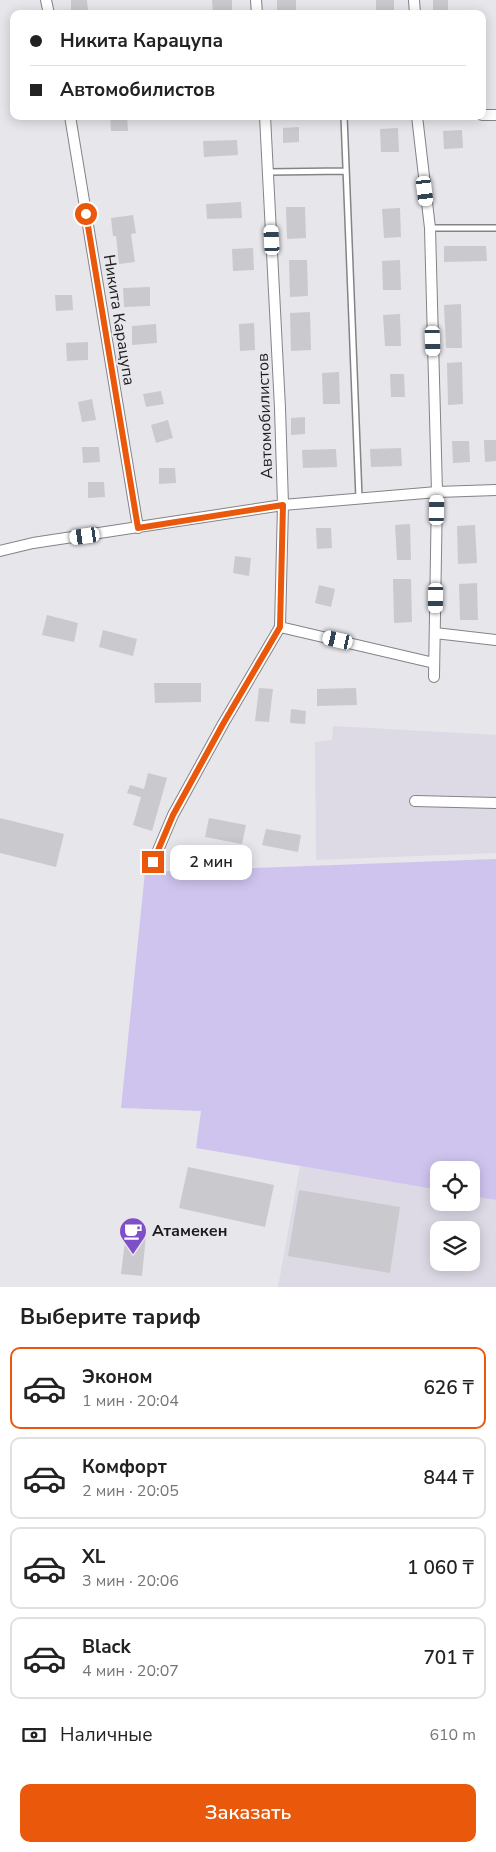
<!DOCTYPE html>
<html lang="ru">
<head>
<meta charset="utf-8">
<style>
  :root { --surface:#fff; --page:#f2f2f2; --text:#222; --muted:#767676; --line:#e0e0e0; --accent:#ea580c }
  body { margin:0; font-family:"Nunito Sans",sans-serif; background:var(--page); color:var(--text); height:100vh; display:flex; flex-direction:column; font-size:19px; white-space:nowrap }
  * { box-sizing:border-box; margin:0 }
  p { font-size:16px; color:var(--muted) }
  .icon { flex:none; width:28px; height:28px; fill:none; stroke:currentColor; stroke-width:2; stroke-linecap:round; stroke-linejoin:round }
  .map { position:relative; height:1287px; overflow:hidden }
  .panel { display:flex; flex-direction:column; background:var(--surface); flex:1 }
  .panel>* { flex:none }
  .hud { position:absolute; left:10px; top:10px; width:476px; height:110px; border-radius:10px; box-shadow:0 2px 12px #0003; display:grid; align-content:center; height:110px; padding:0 20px; background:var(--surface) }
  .fabs { position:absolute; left:430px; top:1161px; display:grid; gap:10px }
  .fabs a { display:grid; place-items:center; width:50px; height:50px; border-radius:10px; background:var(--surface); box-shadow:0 2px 12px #0003; font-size:25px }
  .end { position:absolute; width:22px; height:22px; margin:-11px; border:6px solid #ea580c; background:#fff; box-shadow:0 0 0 2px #fff }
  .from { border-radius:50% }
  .bubble { position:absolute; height:35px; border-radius:10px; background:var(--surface); box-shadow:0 2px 12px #0003; font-size:16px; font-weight:600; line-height:35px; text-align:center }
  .car { position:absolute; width:15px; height:30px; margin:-15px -8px; border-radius:6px; box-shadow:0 0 4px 1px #0007; background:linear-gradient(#fff 24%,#345 0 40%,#fff 0 76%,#345 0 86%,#fff 0) }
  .hud b { display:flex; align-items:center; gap:18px; height:48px; font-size:19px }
  .hud b+b { border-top:1px solid var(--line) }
  .hud i { width:12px; height:12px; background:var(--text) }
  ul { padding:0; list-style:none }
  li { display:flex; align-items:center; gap:15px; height:82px; margin:0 10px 8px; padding:0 10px; border:2px solid var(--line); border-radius:10px }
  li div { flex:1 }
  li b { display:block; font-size:19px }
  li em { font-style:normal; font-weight:600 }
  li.current { border-color:var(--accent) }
  li>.icon { width:45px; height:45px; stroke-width:1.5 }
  h2 { padding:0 20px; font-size:22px; line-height:60px }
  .pay { display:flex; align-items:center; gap:12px; height:55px; padding:0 20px; font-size:19px }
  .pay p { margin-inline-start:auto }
  .cta { display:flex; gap:10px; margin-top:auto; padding:10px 20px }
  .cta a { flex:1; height:58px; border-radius:10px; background:var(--accent); color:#fff; font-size:20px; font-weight:600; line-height:58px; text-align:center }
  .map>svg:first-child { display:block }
  .built { fill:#dddae6; fill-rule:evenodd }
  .green { fill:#cfc4ee }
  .building { fill:#cac9cd }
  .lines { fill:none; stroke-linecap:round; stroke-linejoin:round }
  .service-casing { stroke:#848387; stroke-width:8 }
  .minor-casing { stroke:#848387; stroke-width:12 }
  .service { stroke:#fff; stroke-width:5 }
  .minor { stroke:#fff; stroke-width:10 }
  .route { stroke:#ea580c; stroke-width:6 }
  .labels { text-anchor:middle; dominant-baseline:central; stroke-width:4; stroke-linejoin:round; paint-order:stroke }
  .street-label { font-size:16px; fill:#1c1c1d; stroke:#e7e6eb }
  .poi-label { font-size:16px; font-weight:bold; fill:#1c1c1d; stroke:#e7e6eb; text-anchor:start }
</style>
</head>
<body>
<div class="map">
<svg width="496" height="1287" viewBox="0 0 496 1287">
  <rect width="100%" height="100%" fill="#e7e6eb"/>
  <path class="built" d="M 333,726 L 496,735 L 496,853 L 316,860 L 315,742 L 332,740 Z
    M 300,1166 L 439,1190 L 439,1202 L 471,1202 L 471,1196 L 496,1200 L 496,1287 L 278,1287 ZM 439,1230 L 471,1230 L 471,1262 L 439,1262 Z"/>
  <path class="green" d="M 496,859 L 496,1200 L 471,1196 L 471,1170 L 439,1170 L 439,1190 L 196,1148 L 201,1111 L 121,1108 L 145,872 Z"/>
  <path class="building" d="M 71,0 L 87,0 L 88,10 L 71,11 Z
    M 212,0 L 232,0 L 232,11 L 213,12 Z
    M 277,0 L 296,0 L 296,14 L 277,14 Z
    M 376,0 L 394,0 L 394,14 L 376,14 Z
    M 433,0 L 448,0 L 448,14 L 433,14 Z
    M 110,116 L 127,116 L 128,131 L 111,131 Z
    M 299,127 L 299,142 L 283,143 L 283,128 Z
    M 398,128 L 399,152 L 381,152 L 380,129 Z
    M 462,130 L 463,148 L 444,149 L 443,131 Z
    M 237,140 L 238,155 L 204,157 L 203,141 Z
    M 241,202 L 242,218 L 207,219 L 206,204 Z
    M 286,207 L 305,207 L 306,238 L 287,239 Z
    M 400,208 L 401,237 L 384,238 L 382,209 Z
    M 133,215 L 136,233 L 131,234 L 135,262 L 119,264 L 116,236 L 113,236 L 111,218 Z
    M 444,246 L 486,246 L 487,261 L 444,262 Z
    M 253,248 L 254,270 L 233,271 L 232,249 Z
    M 289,260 L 307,260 L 308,296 L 290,297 Z
    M 400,260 L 401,290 L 383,290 L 382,261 Z
    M 150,287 L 150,306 L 124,307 L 123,288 Z
    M 55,295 L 72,295 L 73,310 L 56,311 Z
    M 461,304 L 462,348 L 446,348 L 444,305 Z
    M 310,312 L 311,350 L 291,351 L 290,313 Z
    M 400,314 L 401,346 L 385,346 L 383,315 Z
    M 254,323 L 255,350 L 240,351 L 239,324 Z
    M 156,324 L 157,343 L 132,345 L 132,326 Z
    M 88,342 L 88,360 L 67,361 L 66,343 Z
    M 462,362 L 463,404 L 448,405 L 447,363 Z
    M 339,372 L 340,404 L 323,404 L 322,373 Z
    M 390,374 L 404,374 L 405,397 L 391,397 Z
    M 161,391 L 164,404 L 146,407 L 143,394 Z
    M 92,399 L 96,420 L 82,422 L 78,402 Z
    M 305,417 L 305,434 L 291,435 L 291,418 Z
    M 168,420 L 173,438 L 156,443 L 151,425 Z
    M 484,440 L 496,440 L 496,461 L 485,462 Z
    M 452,441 L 469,441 L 470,462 L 453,463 Z
    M 82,447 L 99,447 L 100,462 L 83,463 Z
    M 401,448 L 402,466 L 371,467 L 370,449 Z
    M 336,449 L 337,467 L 303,468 L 302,450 Z
    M 159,468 L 175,468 L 176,483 L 159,484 Z
    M 88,482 L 104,482 L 105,497 L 88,498 Z
    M 410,524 L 411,560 L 397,560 L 395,525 Z
    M 475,525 L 477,563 L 458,564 L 457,526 Z
    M 316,528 L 331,528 L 332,548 L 317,549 Z
    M 235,556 L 251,558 L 249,576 L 233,573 Z
    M 393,579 L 411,579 L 412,622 L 394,623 Z
    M 477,583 L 478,620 L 460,620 L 459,584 Z
    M 319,585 L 335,589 L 331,607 L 315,603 Z
    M 47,615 L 78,623 L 74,642 L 42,635 Z
    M 103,630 L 137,639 L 133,656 L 99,647 Z
    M 154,683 L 201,683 L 201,702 L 155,703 Z
    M 259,688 L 273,689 L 269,722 L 255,721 Z
    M 356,688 L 357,705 L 317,706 L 317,689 Z
    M 291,709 L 306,711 L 305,724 L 290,723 Z
    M 148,773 L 167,778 L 152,831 L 133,825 L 141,797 L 127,793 L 130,785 L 144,789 Z
    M 0,818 L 64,834 L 56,867 L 0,853 Z
    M 209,818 L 246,825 L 242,844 L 205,837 Z
    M 266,829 L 301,835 L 298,852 L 262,845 Z
    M 188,1167 L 274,1185 L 265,1227 L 179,1208 Z
    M 299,1190 L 400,1207 L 390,1273 L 288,1256 Z
    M 126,1233 L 146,1235 L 142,1276 L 121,1274 Z"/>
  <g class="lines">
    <g class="service-casing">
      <path id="service" d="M 344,116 L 359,498
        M 268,172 L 346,171
        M 430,228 L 496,228"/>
    </g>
    <g class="minor-casing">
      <path id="minor" d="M 46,0 L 49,14
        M 256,0 L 257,14
        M 414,0 L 415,14
        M 482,115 L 496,115
        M 70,116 L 138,528
        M 417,116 L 430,228 L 437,492 L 434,677
        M 0,551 L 33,543 L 283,505 L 437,492 L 496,490
        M 280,627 L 434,663
        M 435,633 L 496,640
        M 415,801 L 496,803
        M 153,862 L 173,815 L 223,724 L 280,627 L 283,505 L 280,408 L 265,116"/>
    </g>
    <use href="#service" class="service"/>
    <use href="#minor" class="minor"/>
  </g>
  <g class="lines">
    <path class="route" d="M 86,214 L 138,528 L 283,505 L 280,627 L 223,724 L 173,815 L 153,862"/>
  </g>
  <defs>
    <g id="cafe-pin" transform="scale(1.4375)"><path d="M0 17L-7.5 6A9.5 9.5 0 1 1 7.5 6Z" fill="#7d50c9" stroke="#e7e6eb"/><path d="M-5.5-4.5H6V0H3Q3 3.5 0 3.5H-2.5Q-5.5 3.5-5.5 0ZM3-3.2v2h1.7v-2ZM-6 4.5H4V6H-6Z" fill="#fff"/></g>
  </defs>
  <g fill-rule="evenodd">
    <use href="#cafe-pin" x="133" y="1231"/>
  </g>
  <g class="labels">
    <g class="street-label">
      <text transform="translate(119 320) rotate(81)">Никита Карацупа</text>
      <text transform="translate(265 416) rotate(-92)">Автомобилистов</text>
    </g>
    <g class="poi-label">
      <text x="152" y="1231">Атамекен</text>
    </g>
  </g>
</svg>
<div class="fabs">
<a><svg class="icon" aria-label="locate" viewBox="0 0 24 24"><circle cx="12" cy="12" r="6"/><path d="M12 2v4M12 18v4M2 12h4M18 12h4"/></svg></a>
<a><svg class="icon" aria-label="layers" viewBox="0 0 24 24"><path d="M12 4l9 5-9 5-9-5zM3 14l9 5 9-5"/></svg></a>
</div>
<i class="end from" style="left:86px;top:214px"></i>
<i class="end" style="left:153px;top:862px"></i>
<div class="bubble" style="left:170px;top:845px;width:82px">2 мин</div>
<i class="car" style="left:425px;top:191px;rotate:173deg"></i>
<i class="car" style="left:272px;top:240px;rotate:357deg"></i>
<i class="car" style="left:433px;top:341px;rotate:178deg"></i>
<i class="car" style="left:437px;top:510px;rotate:1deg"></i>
<i class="car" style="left:85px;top:536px;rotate:262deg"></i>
<i class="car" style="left:436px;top:598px;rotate:181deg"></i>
<i class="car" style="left:338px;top:640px;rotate:283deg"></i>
<div class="hud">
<b><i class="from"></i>Никита Карацупа</b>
<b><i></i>Автомобилистов</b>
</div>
</div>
<section class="panel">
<h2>Выберите тариф</h2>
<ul>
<li class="current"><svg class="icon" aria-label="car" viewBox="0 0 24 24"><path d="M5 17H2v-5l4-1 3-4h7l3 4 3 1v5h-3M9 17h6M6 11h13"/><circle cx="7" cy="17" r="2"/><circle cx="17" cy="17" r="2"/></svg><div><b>Эконом</b><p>1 мин · 20:04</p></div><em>626 ₸</em></li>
<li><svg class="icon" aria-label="car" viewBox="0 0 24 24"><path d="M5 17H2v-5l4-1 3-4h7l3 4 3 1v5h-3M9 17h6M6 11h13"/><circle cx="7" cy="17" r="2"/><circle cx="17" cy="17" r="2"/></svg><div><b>Комфорт</b><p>2 мин · 20:05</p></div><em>844 ₸</em></li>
<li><svg class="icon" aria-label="car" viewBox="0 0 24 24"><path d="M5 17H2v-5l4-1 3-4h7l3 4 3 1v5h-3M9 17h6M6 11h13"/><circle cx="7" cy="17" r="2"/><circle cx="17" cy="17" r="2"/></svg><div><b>XL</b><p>3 мин · 20:06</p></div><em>1 060 ₸</em></li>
<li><svg class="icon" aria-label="car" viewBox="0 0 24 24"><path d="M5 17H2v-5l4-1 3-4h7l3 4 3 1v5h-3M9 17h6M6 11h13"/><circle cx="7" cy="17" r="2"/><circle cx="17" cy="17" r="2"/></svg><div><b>Black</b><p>4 мин · 20:07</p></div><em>701 ₸</em></li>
</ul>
<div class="pay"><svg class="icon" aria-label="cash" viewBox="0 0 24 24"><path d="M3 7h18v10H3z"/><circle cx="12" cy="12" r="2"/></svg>Наличные<p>610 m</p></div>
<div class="cta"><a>Заказать</a></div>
</section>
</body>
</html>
